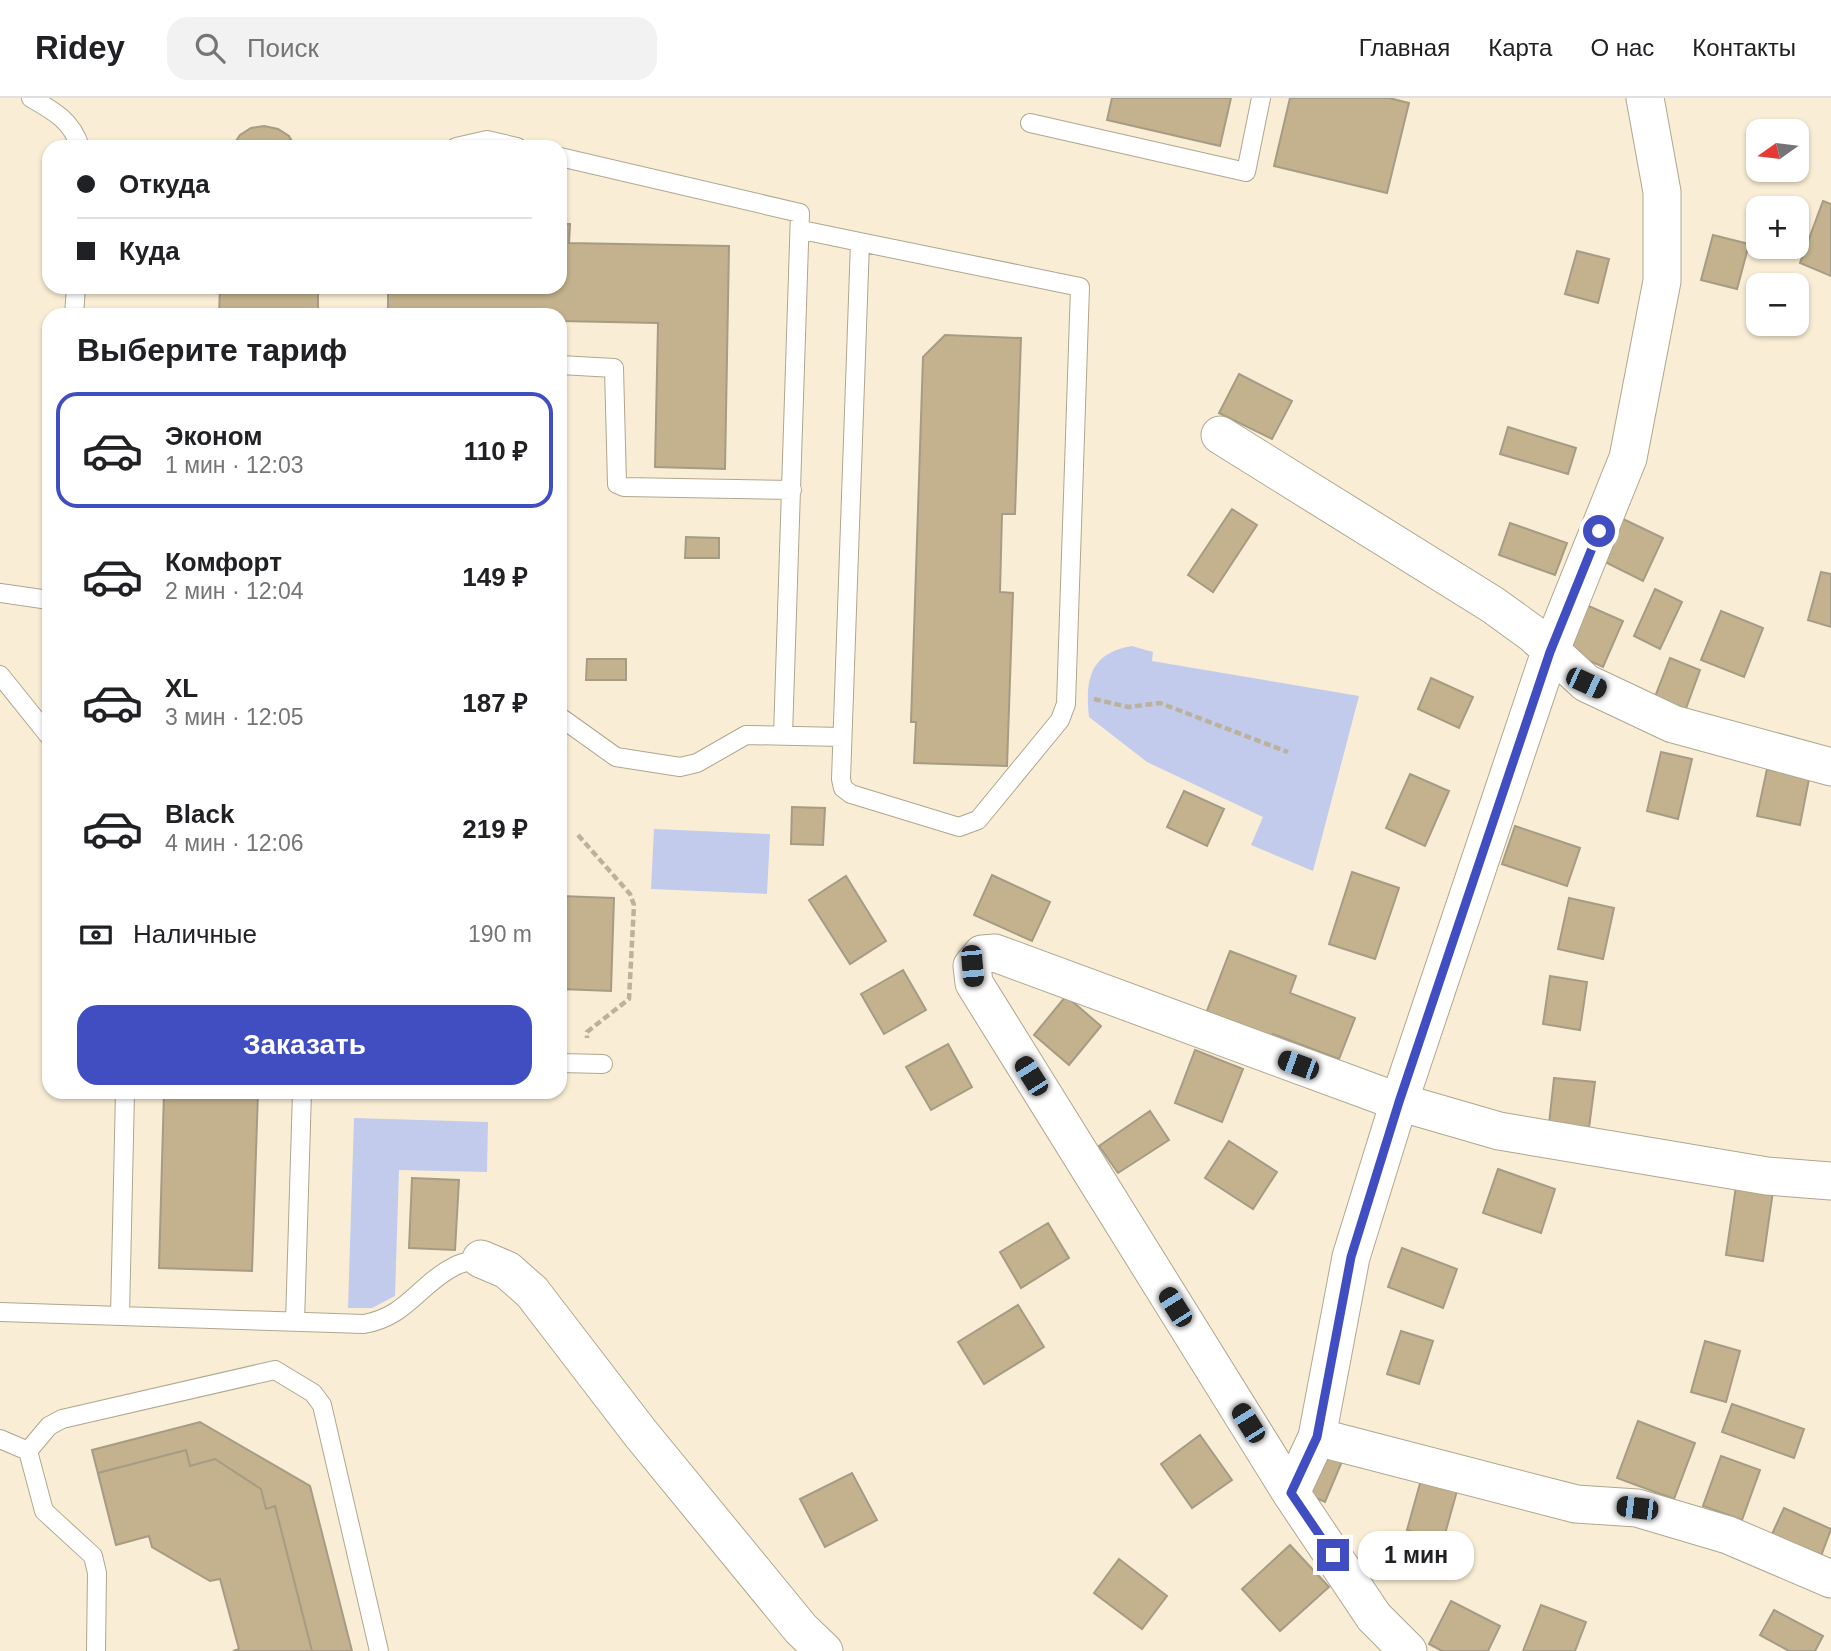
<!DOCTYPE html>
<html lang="ru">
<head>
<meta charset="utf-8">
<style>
  :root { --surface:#fff; --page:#f2f2f2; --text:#202124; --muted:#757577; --line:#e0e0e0; --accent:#414ec2 }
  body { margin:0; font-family:Helvetica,sans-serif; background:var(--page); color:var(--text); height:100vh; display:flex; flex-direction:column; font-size:26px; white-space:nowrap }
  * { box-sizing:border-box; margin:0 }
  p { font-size:23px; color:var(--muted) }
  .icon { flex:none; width:38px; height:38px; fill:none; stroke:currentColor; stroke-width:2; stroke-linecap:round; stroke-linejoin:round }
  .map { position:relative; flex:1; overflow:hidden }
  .side { position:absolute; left:42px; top:210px; width:525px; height:791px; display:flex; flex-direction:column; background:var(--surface); border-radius:21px; box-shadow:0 2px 5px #0004 }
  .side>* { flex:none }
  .guide { position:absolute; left:42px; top:42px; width:525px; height:154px; border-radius:21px; box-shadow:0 2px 5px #0004; display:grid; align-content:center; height:154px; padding:0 35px; background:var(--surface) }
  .needle { width:46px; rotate:256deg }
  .fabs { position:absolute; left:1746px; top:21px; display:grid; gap:14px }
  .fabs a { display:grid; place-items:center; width:63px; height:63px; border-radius:14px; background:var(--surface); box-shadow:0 2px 5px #0004; font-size:35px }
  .end { position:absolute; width:32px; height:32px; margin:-16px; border:9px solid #414ec2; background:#fff; box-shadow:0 0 0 4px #fff }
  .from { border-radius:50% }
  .bubble { position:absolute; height:49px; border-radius:21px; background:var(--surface); box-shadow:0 2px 5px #0004; font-size:23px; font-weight:800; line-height:49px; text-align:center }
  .car { position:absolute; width:21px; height:42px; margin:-21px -10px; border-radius:9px; box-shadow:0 0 5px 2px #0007; background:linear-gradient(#222 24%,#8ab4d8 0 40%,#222 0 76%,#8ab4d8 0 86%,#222 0) }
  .guide b { display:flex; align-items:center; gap:24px; height:66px; font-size:26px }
  .guide b+b { border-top:2px solid var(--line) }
  .guide i { width:18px; height:18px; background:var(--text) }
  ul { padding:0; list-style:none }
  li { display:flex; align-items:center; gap:21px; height:116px; margin:0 14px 10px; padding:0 21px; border:4px solid transparent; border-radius:21px }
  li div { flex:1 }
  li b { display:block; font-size:26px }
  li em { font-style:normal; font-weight:800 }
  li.active { border-color:var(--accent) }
  li>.icon { width:63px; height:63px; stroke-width:1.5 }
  h2 { padding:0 35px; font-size:32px; line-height:84px }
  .pay { display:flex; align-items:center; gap:18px; height:77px; padding:0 35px; font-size:26px }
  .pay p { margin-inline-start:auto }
  .action { display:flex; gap:14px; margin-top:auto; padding:14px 35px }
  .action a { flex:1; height:80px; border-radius:21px; background:var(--accent); color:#fff; font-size:28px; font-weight:800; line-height:80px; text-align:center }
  header { display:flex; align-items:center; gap:42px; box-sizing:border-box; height:98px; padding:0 35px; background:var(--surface); border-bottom:2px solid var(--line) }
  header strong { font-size:33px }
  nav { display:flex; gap:38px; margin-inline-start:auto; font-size:24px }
  .search { width:490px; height:63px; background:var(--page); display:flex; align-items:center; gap:18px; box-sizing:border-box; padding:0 24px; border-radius:21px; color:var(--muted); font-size:26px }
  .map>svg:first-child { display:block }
  .green { fill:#c2cbec }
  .building { fill:#c3b28d; stroke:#a69b84; stroke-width:2 }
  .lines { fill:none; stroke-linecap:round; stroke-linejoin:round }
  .service-casing { stroke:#b0a68f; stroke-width:20 }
  .minor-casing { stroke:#b0a68f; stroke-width:39 }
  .path { stroke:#bbb29d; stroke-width:4.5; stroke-dasharray:7 3.5; stroke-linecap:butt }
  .service { stroke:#fff; stroke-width:18 }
  .minor { stroke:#fff; stroke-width:37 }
  .route { stroke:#414ec2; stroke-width:9 }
</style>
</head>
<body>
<header>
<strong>Ridey</strong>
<div class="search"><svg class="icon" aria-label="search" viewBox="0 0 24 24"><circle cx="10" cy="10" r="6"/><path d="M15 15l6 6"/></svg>Поиск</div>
<nav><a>Главная</a><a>Карта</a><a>О нас</a><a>Контакты</a></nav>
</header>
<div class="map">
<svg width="1831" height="1553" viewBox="0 0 1831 1553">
  <rect width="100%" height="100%" fill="#f9eed5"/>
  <path class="green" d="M 1132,548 L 1153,554 L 1152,563 L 1359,598 L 1313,773 L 1251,747 L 1263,719 L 1147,664 L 1089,619 C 1085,581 1090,555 1132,548 Z
    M 654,731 L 770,736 L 767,796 L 651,791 Z
    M 354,1020 L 488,1024 L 487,1074 L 399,1072 L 395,1198 L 372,1210 L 348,1210 Z"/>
  <path class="building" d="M 1112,0 L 1231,0 L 1220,48 L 1107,22 Z
    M 1290,0 L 1389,0 L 1409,5 L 1387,95 L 1274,68 Z
    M 264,28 L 278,31 L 289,38 L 295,49 L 232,49 L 240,37 L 251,30 Z
    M 264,28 L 278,31 L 289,38 L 295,49 L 232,49 L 240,37 L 251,30 Z
    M 1823,103 L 1831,106 L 1831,178 L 1800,165 Z
    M 560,126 L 570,126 L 569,145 L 729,148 L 725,371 L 655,369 L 658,225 L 560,223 L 560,217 L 388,217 L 388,195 L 318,193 L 318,217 L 219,217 L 220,189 L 560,189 Z
    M 1713,137 L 1749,146 L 1737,191 L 1701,182 Z
    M 1577,153 L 1609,161 L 1598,205 L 1565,196 Z
    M 220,189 L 388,189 L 388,195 L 318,193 L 318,217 L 219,217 Z
    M 945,237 L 1021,240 L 1015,416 L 1002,416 L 1000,494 L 1013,495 L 1007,668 L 914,665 L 916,624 L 911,624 L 923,259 Z
    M 1239,276 L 1292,303 L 1272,341 L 1219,315 Z
    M 1508,329 L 1576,350 L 1568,376 L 1500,356 Z
    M 1232,411 L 1257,427 L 1213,494 L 1188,477 Z
    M 1623,421 L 1663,440 L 1643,483 L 1603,463 Z
    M 1510,425 L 1567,445 L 1555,477 L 1499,457 Z
    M 686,439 L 719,440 L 719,460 L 685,460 Z
    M 1821,474 L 1831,476 L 1831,529 L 1808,522 Z
    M 1655,491 L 1682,504 L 1660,551 L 1634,538 Z
    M 1584,506 L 1623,523 L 1603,569 L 1564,551 Z
    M 1721,513 L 1763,530 L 1744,579 L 1701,562 Z
    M 1670,560 L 1700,572 L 1684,616 L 1653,604 Z
    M 587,561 L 626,561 L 626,582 L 586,582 Z
    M 1431,580 L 1473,599 L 1459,630 L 1418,611 Z
    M 1661,654 L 1692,661 L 1678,721 L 1647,713 Z
    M 1767,671 L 1809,681 L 1800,727 L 1757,718 Z
    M 1410,676 L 1449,693 L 1425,748 L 1386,730 Z
    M 1184,693 L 1224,711 L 1207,748 L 1167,729 Z
    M 792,709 L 825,710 L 823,747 L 791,746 Z
    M 1515,728 L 1580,750 L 1567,788 L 1502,766 Z
    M 1352,774 L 1399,790 L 1375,861 L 1329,846 Z
    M 992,777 L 1050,804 L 1032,843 L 974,817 Z
    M 846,778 L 886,843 L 850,866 L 809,802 Z
    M 560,798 L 614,800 L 611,893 L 560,891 Z
    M 560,798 L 614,800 L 611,893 L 560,891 Z
    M 1569,800 L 1614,810 L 1603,861 L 1558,851 Z
    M 1230,853 L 1296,878 L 1290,895 L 1355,920 L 1339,961 L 1273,936 L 1271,943 L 1205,918 Z
    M 903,872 L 926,912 L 884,936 L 861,896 Z
    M 1550,878 L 1587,884 L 1580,932 L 1543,926 Z
    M 1066,898 L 1101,928 L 1069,967 L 1034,937 Z
    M 948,946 L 972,989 L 931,1012 L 906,969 Z
    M 1195,952 L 1243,971 L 1222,1024 L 1175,1005 Z
    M 1554,980 L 1595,984 L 1589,1030 L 1549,1026 Z
    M 164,994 L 258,994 L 252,1173 L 159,1170 Z
    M 164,994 L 258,994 L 252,1173 L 159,1170 Z
    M 1150,1013 L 1169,1042 L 1118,1075 L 1099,1048 Z
    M 1229,1043 L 1277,1074 L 1253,1111 L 1205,1080 Z
    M 1498,1071 L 1555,1091 L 1541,1135 L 1483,1115 Z
    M 412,1080 L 459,1082 L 455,1152 L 409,1150 Z
    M 1736,1088 L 1773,1093 L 1763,1163 L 1726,1157 Z
    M 1048,1125 L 1069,1160 L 1021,1190 L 1000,1154 Z
    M 1402,1150 L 1457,1171 L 1443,1210 L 1388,1189 Z
    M 1018,1207 L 1044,1249 L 984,1286 L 958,1244 Z
    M 1401,1233 L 1433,1243 L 1419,1286 L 1387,1276 Z
    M 1705,1243 L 1740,1253 L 1726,1304 L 1691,1294 Z
    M 1732,1306 L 1804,1331 L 1794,1360 L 1722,1334 Z
    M 1638,1323 L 1695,1345 L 1674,1401 L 1617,1380 Z
    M 200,1324 L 310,1388 L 352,1553 L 233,1553 L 239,1551 L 220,1481 L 210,1483 L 152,1449 L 149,1438 L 116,1447 L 92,1352 Z
    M 1200,1337 L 1232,1382 L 1192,1410 L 1161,1366 Z
    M 1305,1345 L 1343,1361 L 1325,1404 L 1288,1388 Z
    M 186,1352 L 190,1368 L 215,1361 L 261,1391 L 266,1411 L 275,1408 L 312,1553 L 233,1553 L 239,1551 L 220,1481 L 210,1483 L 152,1449 L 149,1438 L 116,1447 L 98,1375 Z
    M 1721,1358 L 1760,1372 L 1742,1422 L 1703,1408 Z
    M 852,1375 L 877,1422 L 825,1449 L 800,1401 Z
    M 1421,1382 L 1457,1393 L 1443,1443 L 1407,1432 Z
    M 1784,1410 L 1831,1431 L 1821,1458 L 1772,1436 Z
    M 1290,1447 L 1329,1489 L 1280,1533 L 1242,1491 Z
    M 1119,1461 L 1167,1498 L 1142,1531 L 1094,1495 Z
    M 1451,1503 L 1500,1528 L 1488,1553 L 1442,1553 L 1429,1546 Z
    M 1541,1507 L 1586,1524 L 1575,1553 L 1523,1553 Z
    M 1774,1512 L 1823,1538 L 1815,1553 L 1789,1553 L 1760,1537 Z"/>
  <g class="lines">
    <g class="service-casing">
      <path id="service" d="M 31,0 C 54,13 72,23 80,49
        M 1030,25 L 1246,74 L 1261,0
        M 456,49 L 487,42 L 517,49
        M 560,59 L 800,115 L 783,637
        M 802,132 L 860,144
        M 860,144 L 1080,189 L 1066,606 L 1060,622 L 978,722 L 959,729 L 851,696 L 843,690 L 841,681 Z
        M 74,217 L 76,189
        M 560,267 L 614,270 L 617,386 L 624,389 L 792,392
        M 0,495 L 49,502
        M 0,577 L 49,638
        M 560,619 L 616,659 L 680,669 L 697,665 L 746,637 L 842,639
        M 560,965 L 603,966
        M 0,1214 L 364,1226 C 408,1218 419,1186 455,1168 C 462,1164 473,1163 481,1161
        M 120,1218 L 125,994
        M 295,1224 L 302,994
        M 0,1341 L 28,1353
        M 96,1553 L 97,1475 L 93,1458 L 44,1413 L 28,1353 L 49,1328 L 62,1321 L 275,1272 L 313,1295 L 322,1307 L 379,1553"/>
    </g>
    <g class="minor-casing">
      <path id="minor" d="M 1220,337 L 1493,507 L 1533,536 L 1586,585 L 1673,626 L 1831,669
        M 481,1161 L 507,1172 L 532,1194 L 641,1336 L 801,1531 L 824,1553
        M 1317,1339 L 1576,1406 L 1637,1410 L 1728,1437 L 1831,1481
        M 1291,1395 L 974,885 L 972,868 L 982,856 L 995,855 L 1399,1004 L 1499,1033 L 1767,1078 L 1831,1083
        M 1408,1553 L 1374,1519 L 1291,1395 L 1317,1339 L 1351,1159 L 1399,1004 L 1550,554 L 1628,360 L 1662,183 L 1662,94 L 1645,0"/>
    </g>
    <path class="path" d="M 1094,601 L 1128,609 L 1160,605 L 1288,654
      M 578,737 L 630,796 L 634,807 L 629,901 L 587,934 L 587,940"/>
    <use href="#service" class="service"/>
    <use href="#minor" class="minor"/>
  </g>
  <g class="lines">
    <path class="route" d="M 1333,1457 L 1291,1395 L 1317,1339 L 1351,1159 L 1399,1004 L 1550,554 L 1599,433"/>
  </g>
</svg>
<div class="fabs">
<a><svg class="needle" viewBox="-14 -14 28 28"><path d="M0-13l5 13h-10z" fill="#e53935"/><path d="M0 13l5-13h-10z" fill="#757577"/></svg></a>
<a>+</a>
<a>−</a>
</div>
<i class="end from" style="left:1599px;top:433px"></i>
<i class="end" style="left:1333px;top:1457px"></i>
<div class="bubble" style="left:1358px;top:1433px;width:116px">1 мин</div>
<i class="car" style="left:1586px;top:585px;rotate:115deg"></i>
<i class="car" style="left:972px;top:868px;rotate:175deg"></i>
<i class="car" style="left:1298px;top:967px;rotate:290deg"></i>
<i class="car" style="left:1031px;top:978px;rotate:328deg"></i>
<i class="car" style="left:1175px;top:1209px;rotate:328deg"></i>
<i class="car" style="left:1248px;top:1325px;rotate:328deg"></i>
<i class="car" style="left:1637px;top:1410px;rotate:277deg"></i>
<div class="guide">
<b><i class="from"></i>Откуда</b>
<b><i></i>Куда</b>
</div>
<section class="side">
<h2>Выберите тариф</h2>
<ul>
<li class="active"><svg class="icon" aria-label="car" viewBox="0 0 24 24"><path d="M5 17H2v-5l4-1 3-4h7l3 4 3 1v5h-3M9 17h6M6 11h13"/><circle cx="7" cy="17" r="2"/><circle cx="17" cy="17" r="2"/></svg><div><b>Эконом</b><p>1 мин · 12:03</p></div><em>110 ₽</em></li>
<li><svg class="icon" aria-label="car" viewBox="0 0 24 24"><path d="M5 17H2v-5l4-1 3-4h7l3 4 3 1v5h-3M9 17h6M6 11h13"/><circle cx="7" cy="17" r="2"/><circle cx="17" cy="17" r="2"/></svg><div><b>Комфорт</b><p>2 мин · 12:04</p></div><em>149 ₽</em></li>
<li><svg class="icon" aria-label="car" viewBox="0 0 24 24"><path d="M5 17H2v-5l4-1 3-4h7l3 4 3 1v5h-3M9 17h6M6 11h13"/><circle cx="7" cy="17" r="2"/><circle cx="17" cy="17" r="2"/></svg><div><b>XL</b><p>3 мин · 12:05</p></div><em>187 ₽</em></li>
<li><svg class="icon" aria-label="car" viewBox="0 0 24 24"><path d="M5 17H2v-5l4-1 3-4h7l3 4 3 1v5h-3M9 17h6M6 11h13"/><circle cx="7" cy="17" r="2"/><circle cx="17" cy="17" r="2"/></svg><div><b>Black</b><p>4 мин · 12:06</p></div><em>219 ₽</em></li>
</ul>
<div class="pay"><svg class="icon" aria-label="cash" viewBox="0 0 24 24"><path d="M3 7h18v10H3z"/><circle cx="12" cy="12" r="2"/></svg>Наличные<p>190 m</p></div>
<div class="action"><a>Заказать</a></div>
</section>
</div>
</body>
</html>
